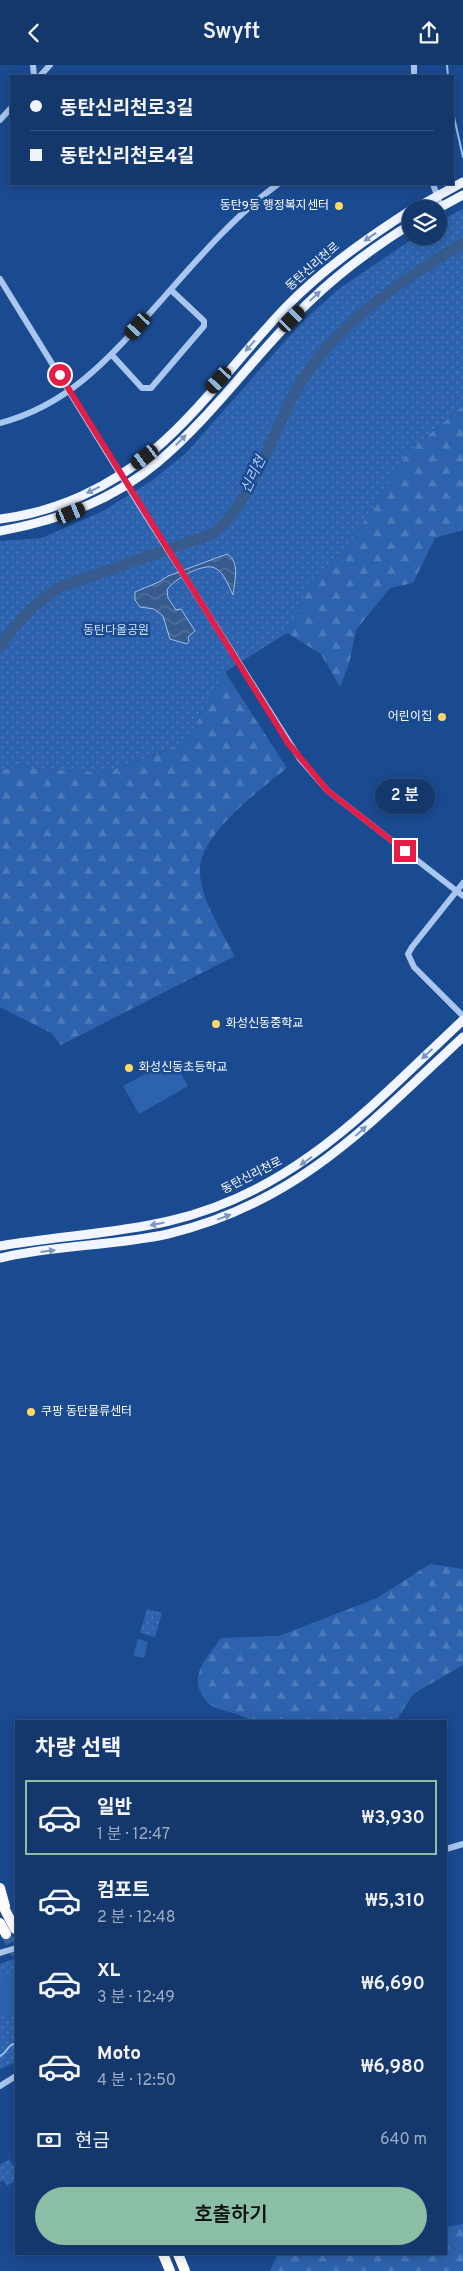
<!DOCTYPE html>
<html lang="ko">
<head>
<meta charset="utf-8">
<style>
  :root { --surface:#14386c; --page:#214374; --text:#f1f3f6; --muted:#9dacc2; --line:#33527f; --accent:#8abfa5 }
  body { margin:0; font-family:Overpass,"Noto Sans KR",sans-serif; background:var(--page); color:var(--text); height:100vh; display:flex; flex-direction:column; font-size:19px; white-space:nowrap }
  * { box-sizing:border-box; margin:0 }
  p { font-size:16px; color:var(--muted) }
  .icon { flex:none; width:28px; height:28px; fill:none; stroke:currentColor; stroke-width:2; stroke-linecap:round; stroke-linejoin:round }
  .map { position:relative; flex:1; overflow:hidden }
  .details { position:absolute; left:15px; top:1655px; width:432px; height:535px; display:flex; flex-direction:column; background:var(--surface); border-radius:0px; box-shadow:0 2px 12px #0003,0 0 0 1px var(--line) }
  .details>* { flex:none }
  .banner { position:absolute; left:10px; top:10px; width:444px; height:110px; border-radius:0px; box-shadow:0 2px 12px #0003,0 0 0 1px var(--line); display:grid; align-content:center; height:110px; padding:0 20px; background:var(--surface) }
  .buttons { position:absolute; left:402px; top:135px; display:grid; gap:10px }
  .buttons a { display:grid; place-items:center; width:45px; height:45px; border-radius:50%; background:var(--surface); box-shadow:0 2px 12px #0003,0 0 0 1px var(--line); font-size:25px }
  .end { position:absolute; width:22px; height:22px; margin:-11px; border:6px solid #e11d48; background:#fff; box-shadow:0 0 0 2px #fff }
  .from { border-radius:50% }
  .bubble { position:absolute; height:35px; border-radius:18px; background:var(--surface); box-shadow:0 2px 12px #0003,0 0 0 1px var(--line); font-size:16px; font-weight:600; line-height:35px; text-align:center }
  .car { position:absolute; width:15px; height:30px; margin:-15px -8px; border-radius:6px; box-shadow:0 0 4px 1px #0007; background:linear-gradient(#222 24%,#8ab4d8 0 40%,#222 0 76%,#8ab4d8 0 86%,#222 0) }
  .banner b { display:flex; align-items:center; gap:18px; height:48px; font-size:19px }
  .banner b+b { border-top:1px solid var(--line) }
  .banner i { width:12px; height:12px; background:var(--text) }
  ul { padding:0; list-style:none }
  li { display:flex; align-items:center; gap:15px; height:75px; margin:0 10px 8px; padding:0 10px; border:2px solid transparent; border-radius:0px }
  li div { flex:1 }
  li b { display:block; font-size:19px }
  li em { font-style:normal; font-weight:600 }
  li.current { border-color:var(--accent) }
  li>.icon { width:45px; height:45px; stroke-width:1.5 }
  h2 { padding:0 20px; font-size:22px; line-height:60px }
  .pay { display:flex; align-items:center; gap:12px; height:55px; padding:0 20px; font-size:19px }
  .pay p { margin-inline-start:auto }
  .primary-button { display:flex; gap:10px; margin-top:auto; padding:10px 20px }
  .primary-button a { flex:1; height:58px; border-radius:30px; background:var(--accent); color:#111; font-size:20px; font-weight:600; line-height:58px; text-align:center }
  header { display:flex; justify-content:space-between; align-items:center; height:65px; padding:0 20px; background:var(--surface); font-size:22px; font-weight:600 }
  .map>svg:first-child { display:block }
  .green { fill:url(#green-dots) }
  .forest { fill:url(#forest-firs) }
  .pitch { fill:#2d63ae }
  .water { fill:url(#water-waves); stroke:#9bc0f1 }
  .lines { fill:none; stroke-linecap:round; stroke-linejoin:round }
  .stream { stroke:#9bc0f1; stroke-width:2 }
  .river { stroke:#385b8e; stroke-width:11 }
  .highway-tunnel { stroke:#3c65a1; stroke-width:10; stroke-dasharray:10 5; stroke-linecap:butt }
  .minor { stroke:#a8c6ef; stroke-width:6 }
  .major { stroke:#f0f5ff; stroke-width:9 }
  .highway { stroke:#fff; stroke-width:10 }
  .oneway { fill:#7a97c2 }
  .route { stroke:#e11d48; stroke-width:6 }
  .poi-dot { fill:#ffd866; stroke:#1a4a90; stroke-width:2 }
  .labels { text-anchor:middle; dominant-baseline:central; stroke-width:5; stroke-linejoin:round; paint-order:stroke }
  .poi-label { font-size:12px; fill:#fff; stroke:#1a4a90; text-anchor:start }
  .street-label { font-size:12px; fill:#fff; stroke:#1a4a90 }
  .park-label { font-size:12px; fill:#cfe1fa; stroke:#1a4a90 }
  .water-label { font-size:14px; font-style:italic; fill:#b4d0f5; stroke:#1a4a90 }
</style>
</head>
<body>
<header><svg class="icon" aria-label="back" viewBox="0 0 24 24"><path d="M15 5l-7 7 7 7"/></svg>Swyft<svg class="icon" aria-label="share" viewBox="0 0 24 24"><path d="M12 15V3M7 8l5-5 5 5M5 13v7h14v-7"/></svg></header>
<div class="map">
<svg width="463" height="2206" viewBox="0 0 463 2206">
  <defs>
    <pattern id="green-dots" width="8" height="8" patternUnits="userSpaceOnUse" patternTransform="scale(1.25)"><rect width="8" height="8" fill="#2d63ae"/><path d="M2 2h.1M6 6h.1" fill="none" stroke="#4c7aba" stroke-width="1.8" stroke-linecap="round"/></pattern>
    <pattern id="forest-firs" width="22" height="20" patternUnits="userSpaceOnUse" patternTransform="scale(1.25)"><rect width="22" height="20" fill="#2d63ae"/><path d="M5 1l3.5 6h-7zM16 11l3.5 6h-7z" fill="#4c7aba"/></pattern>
    <pattern id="water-waves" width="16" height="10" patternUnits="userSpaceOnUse" patternTransform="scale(1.25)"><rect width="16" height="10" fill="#385b8e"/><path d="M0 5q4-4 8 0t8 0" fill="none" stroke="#56749f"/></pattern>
  </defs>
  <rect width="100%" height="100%" fill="#1a4a90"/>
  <path class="green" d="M 463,144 L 463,341 L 407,388 L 355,471 L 310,519 L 287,568 L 225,607 L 187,675 L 154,690 L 102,708 L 18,702 L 0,705 L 0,476 L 42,473 L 101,447 L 150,417 L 186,388 L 302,257 L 340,223 L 417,171 L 439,171 L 439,156 Z
    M 147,1544 L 162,1548 L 155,1572 L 140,1568 Z
    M 16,1893 L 16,1997 L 0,2004 L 0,1899 Z
    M 9,2094 L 16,2105 L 16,2115 L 7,2121 L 3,2115 L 0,2117 L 0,2100 Z"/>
  <path class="forest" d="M 463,341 L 463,465 L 435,473 L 413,518 L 390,523 L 356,565 L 349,599 L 340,622 L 321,589 L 287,568 L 310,519 L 355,471 L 407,388 Z
    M 225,607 L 287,703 C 261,724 195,772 200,810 C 203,839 222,866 235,891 L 61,980 L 51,968 L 0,942 L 0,705 L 18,702 L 102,708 L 155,690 L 187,675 Z
    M 430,1499 L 463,1504 L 463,1600 L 413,1629 L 396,1656 L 251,1656 C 240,1648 226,1647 214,1642 C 208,1639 204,1634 201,1628 C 190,1608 210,1589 221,1573 L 279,1571 L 377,1533 Z
    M 463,2159 L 463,2206 L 270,2206 L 278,2189 L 446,2189 L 446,2162 Z"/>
  <path class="pitch" d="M 173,994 L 188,1021 L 139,1049 L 123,1021 Z
    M 138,1574 L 148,1577 L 144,1593 L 133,1591 Z
    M 16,1906 L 16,1952 L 9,1952 L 0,1946 L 0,1913 Z"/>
  <path class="water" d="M 227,489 C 241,497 234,518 233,530 C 229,522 224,507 215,503 C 204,497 172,515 167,525 L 168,533 L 176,545 L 181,544 L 195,566 L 188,572 L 189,576 L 187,579 L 170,574 L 163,551 L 154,544 L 140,542 L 135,535 L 135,527 L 159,517 L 168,511 Z"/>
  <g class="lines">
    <path class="stream" d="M 447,0 L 448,11
      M 452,43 L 463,92
      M 0,1991 C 7,1988 7,1981 13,1979 L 16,1981"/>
    <path class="river" d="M 0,581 C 17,556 35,538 60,522 L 212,469 C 249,445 275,361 298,322 C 336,257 401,217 463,178"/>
    <path class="highway-tunnel" d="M 6,1869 L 16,1889"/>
    <path class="minor" d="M 33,0 L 34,11
      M 414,0 L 414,11
      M 40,11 L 50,0
      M 0,55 L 11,43
      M 433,119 L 441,141
      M 0,214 L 136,435 L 300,694 L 328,726 L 463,831
      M 112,290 L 142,323 L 151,323 L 204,261 L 204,256 L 171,225
      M 0,358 C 70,340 111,291 158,239 C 195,197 232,153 278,119
      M 463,818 L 412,882 L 408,889 L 414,902 L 463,951
      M 446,1784 L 463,1779
      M 0,1888 L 16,1883
      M 0,2021 L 16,2011"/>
    <path class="major" d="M 414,144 L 463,117
      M 437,144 L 463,130
      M 0,454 C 56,447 111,422 154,385 C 203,343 241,289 285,243 C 323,204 366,174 411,145
      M 0,466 C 57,456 113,435 158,397 C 214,350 256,288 309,237 C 340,207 374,182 411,159
      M 0,1181 C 56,1171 114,1169 169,1156 C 296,1127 372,1040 463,955
      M 0,1193 C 55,1180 113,1181 168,1169 C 298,1138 369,1059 463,972"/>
    <path class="highway" d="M 0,1823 L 5,1841
      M 0,1835 L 15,1864
      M 0,1858 L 6,1869
      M 163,2189 L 170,2206
      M 178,2189 L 185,2206"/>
  </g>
  <defs><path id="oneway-solid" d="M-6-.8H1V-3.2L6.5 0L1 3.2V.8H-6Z" transform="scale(1.25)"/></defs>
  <g class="oneway">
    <use href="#oneway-solid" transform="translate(370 172) rotate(146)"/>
    <use href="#oneway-solid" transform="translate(315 231) rotate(-43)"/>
    <use href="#oneway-solid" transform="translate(250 281) rotate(132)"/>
    <use href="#oneway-solid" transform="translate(181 375) rotate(-45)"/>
    <use href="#oneway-solid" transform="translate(93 425) rotate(154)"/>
    <use href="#oneway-solid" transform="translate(427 989) rotate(137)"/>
    <use href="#oneway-solid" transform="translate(361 1066) rotate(-42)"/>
    <use href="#oneway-solid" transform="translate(306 1096) rotate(145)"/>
    <use href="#oneway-solid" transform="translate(224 1152) rotate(-20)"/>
    <use href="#oneway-solid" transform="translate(157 1159) rotate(169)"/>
    <use href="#oneway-solid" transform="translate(48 1186) rotate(-7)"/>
  </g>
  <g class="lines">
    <path class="route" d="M 60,310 L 288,678 L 328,726 L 405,786"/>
  </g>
  <g class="poi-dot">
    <circle cx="339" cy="141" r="5"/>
    <circle cx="442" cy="652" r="5"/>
    <circle cx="216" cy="959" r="5"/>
    <circle cx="129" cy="1003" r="5"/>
    <circle cx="31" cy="1347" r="5"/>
  </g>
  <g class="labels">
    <g class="poi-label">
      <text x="329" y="141" text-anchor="end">동탄9동 행정복지센터</text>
      <text x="432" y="652" text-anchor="end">어린이집</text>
      <text x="226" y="959">화성신동중학교</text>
      <text x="139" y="1003">화성신동초등학교</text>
      <text x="41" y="1347">쿠팡 동탄물류센터</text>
    </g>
    <g class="street-label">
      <text transform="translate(313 202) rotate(-41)">동탄신리천로</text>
      <text transform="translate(252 1111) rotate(-27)">동탄신리천로</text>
    </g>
    <g class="park-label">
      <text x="116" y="566">동탄다올공원</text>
    </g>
    <g class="water-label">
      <text transform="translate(254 410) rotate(-64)">신리천</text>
    </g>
  </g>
</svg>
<div class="buttons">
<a><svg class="icon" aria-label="layers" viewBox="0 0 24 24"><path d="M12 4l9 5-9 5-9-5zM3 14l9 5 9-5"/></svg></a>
</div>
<i class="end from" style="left:60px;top:310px"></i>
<i class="end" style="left:405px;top:786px"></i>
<div class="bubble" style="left:375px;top:714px;width:60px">2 분</div>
<i class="car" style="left:292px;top:254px;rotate:45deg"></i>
<i class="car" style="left:138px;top:261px;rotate:222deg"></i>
<i class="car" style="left:219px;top:315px;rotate:222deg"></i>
<i class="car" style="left:145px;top:392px;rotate:233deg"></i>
<i class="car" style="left:71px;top:448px;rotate:68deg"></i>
<div class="banner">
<b><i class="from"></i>동탄신리천로3길</b>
<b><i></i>동탄신리천로4길</b>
</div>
<section class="details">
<h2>차량 선택</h2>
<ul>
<li class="current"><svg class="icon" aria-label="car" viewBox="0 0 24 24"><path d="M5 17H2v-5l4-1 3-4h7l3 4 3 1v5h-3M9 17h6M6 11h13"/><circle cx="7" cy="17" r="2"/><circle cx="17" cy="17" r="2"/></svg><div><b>일반</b><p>1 분 · 12:47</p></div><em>₩3,930</em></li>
<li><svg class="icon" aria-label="car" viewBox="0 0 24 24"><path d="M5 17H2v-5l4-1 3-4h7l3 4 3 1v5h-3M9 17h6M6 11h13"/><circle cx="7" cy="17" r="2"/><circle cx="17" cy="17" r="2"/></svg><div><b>컴포트</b><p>2 분 · 12:48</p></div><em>₩5,310</em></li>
<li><svg class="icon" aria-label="car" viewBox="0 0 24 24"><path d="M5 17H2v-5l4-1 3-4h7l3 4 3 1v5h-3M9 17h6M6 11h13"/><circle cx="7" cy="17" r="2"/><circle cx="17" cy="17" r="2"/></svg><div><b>XL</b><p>3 분 · 12:49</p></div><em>₩6,690</em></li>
<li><svg class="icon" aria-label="car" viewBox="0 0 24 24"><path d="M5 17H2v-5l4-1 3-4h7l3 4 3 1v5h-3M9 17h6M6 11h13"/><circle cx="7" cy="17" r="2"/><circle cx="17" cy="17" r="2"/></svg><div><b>Moto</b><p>4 분 · 12:50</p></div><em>₩6,980</em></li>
</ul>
<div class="pay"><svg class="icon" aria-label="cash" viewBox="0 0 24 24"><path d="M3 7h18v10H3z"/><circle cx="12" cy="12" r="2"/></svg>현금<p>640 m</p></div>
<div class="primary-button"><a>호출하기</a></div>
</section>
</div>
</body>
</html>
